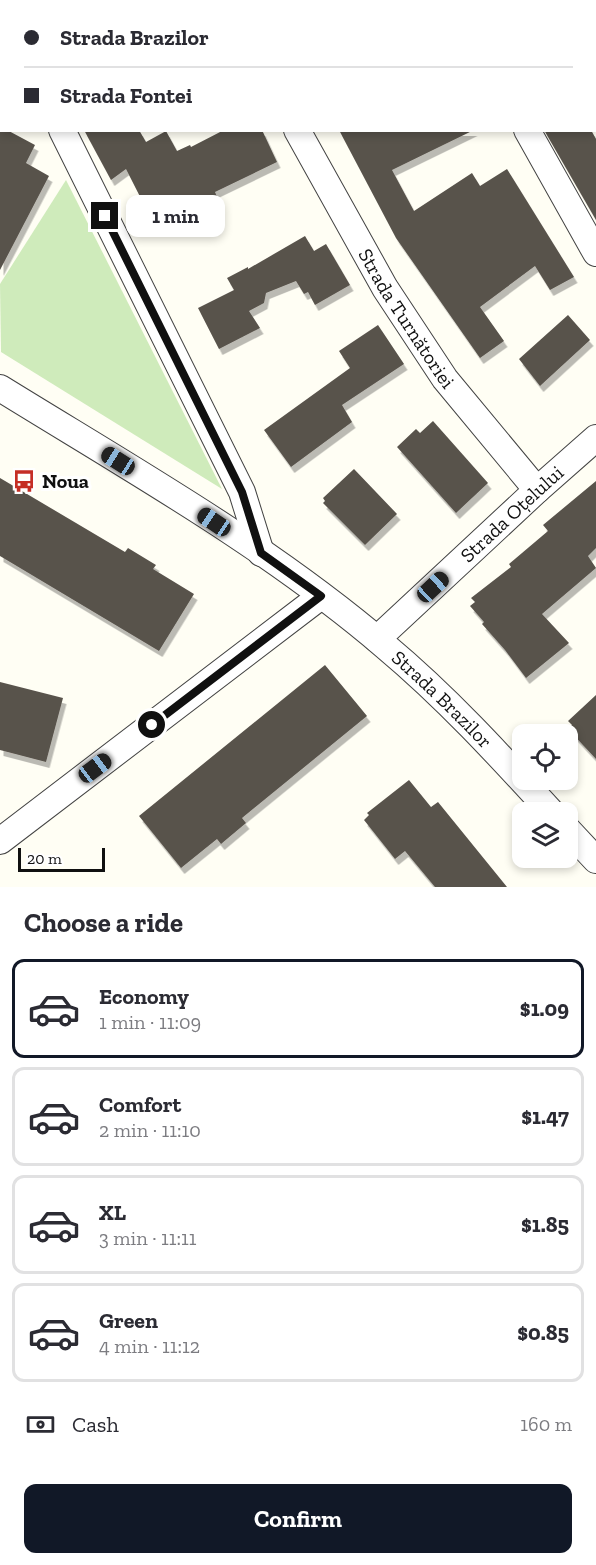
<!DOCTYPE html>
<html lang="en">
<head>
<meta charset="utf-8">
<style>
  :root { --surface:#fff; --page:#f7f7f7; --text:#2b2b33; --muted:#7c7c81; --line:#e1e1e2; --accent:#111827 }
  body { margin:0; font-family:"Zilla Slab",serif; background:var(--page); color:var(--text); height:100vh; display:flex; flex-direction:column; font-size:22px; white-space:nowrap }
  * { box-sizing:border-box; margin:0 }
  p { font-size:20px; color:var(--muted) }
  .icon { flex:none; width:33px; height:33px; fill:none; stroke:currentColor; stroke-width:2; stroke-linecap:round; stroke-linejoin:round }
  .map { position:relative; height:887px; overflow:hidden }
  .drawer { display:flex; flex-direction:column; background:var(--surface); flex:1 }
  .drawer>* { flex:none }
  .hud { position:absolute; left:0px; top:0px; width:597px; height:132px; box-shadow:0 3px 9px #0003; display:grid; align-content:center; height:132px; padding:0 24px; background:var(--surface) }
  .controls { position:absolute; left:512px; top:724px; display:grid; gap:12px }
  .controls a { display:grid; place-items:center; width:66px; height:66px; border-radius:12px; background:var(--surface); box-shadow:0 3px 9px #0003; font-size:30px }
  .scale { position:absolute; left:18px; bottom:15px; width:87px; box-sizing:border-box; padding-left:6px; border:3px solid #101010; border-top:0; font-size:16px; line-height:21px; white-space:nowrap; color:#101010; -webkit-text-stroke:4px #fff; paint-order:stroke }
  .end { position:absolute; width:27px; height:27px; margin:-14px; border:8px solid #101010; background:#fff; box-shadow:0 0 0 3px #fff }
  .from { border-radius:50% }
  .bubble { position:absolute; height:42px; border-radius:12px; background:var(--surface); box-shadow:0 3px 9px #0003; font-size:20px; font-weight:800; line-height:42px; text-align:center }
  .car { position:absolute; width:18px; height:36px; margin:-18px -9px; border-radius:8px; box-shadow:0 0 4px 2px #0007; background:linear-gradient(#222 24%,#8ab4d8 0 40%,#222 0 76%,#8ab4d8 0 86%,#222 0) }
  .hud b { display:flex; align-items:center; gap:21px; height:57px; font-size:22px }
  .hud b+b { border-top:2px solid var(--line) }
  .hud i { width:15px; height:15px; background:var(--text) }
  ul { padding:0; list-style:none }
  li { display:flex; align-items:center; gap:18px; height:99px; margin:0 12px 9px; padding:0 12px; border:3px solid var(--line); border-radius:12px }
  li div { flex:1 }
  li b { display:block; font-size:22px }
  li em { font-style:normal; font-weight:800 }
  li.current { border-color:var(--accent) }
  li>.icon { width:54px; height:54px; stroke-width:1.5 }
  h2 { padding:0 24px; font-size:27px; line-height:72px }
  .pay { display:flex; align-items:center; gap:15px; height:66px; padding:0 24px; font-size:22px }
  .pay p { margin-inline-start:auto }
  .button { display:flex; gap:12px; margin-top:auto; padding:12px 24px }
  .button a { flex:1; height:69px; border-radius:12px; background:var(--accent); color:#fff; font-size:24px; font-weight:800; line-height:69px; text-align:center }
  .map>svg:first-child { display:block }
  .green { fill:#cfebbb }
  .building { fill:#59534c; filter:url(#shadow) }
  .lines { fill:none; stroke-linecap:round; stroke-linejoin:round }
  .minor-casing { stroke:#434343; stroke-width:28 }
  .minor { stroke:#fff; stroke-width:26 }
  .route { stroke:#101010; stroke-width:8 }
  .labels { text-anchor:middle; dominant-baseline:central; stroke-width:6; stroke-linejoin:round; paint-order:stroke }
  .street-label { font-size:20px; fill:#101010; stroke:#fff }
  .poi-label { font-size:20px; font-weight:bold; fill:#101010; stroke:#fff; text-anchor:start }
</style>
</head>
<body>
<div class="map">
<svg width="596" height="887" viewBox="0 0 596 887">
  <defs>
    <filter id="shadow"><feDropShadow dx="3.5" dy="6" stdDeviation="0" flood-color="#0004"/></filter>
  </defs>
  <rect width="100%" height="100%" fill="#fffef4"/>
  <path class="green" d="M 66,180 L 222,489 L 1,352 L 0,284 Z"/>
  <path class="building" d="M 0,127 L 2,130 L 7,130 L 35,145 L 26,163 L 49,176 L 0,270 Z
    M 84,130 L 139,130 L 146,142 L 166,131 L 177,151 L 190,145 L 191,147 L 224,130 L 262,130 L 277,162 L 215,192 L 218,199 L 157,230 L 126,169 L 111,180 Z
    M 339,130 L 474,130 L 392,170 L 414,211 L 472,173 L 480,186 L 507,169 L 574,277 L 550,290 L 535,266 L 480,307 L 504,341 L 480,358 L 396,238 Z
    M 544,130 L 591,130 L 596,139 L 596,220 Z
    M 305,236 L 314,251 L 326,244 L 350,285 L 315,305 L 308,292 L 304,294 L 296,281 L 266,293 L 264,303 L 249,311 L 260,328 L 219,349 L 198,308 L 234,290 L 227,278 L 248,267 L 248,269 Z
    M 568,315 L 590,340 L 540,386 L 519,359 Z
    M 378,325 L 404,364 L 342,405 L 352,422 L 291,467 L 264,430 L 350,368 L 339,351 Z
    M 433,421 L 488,483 L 456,513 L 397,447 L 416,429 L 420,433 Z
    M 354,469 L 397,514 L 365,545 L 323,503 L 325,501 L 323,498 Z
    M 0,478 L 125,552 L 128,548 L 156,565 L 153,569 L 194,594 L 159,651 L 0,556 Z
    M 596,481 L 596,548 L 588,556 L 596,568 L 542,614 L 569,643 L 526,678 L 505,650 L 482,624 L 484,622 L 470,606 L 475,602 L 471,598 L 511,567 L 509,564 L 548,531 L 543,525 Z
    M 325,665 L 367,716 L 242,818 L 246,823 L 221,844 L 217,839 L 181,868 L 139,816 Z
    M 0,682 L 63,698 L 46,762 L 0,750 Z
    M 596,695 L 596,759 L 568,729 L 572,725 L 568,721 Z
    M 409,780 L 431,807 L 438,802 L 507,887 L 435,887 L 405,851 L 395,859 L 364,820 L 369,815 L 367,813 Z"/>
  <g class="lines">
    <g class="minor-casing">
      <g id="minor">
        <path d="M 228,0 L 229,2"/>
        <path d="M 453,0 L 454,2"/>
        <path d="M 0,9 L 2,12"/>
        <path d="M 62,130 L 242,492 L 261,553"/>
        <path id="s1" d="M 297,130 L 385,288 L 445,379 L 537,490"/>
        <path d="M 527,130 L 596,253"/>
        <path id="s2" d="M 0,388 C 131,469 268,546 385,646 C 446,697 499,755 552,813"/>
        <path id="s3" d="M 377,639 L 537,490 L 596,438"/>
        <path d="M 567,829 L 596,860"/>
        <path d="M 0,841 L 321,596"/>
      </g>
    </g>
    <use href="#minor" class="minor"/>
  </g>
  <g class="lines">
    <path class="route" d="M 105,216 L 242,492 L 261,553 L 321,596 L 152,725"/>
  </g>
  <defs>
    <g id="bus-bare" transform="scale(1.8)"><path d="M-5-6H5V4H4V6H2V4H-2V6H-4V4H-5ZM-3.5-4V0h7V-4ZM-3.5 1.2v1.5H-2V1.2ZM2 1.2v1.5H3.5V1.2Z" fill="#c52e24" stroke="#fff" stroke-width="2.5" paint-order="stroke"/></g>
  </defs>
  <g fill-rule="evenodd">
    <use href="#bus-bare" x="24" y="481"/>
  </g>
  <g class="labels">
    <g class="street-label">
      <text stroke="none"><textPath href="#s1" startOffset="218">Strada Turnătoriei</textPath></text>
      <text stroke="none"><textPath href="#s3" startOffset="184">Strada Oțelului</textPath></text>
      <text stroke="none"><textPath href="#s2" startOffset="542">Strada Brazilor</textPath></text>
    </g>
    <g class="poi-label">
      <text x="42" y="481">Noua</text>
    </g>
  </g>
</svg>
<div class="controls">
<a><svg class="icon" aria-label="locate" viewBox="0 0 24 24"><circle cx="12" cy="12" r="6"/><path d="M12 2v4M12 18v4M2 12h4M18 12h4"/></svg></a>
<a><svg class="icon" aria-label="layers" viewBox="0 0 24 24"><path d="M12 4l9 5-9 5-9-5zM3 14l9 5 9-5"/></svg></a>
</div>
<div class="scale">20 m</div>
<i class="end from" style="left:152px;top:725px"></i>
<i class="end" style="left:105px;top:216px"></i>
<div class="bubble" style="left:126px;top:195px;width:99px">1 min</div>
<i class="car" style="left:118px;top:461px;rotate:302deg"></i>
<i class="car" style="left:214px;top:522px;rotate:304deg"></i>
<i class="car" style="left:433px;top:587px;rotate:47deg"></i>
<i class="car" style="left:95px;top:768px;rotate:53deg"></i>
<div class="hud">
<b><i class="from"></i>Strada Brazilor</b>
<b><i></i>Strada Fontei</b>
</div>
</div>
<section class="drawer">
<h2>Choose a ride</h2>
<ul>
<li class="current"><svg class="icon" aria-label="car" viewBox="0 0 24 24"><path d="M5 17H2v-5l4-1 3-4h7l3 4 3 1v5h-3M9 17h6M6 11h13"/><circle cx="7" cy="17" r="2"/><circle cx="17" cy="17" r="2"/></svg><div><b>Economy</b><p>1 min · 11:09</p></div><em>$1.09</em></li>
<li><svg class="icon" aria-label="car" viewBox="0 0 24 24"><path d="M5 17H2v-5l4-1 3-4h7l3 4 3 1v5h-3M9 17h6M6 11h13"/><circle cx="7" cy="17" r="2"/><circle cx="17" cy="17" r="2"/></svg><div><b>Comfort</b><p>2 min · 11:10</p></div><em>$1.47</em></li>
<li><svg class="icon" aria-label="car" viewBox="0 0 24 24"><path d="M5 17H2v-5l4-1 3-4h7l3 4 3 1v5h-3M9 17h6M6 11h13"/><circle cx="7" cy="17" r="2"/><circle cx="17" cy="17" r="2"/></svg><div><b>XL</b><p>3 min · 11:11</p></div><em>$1.85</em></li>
<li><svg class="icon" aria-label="car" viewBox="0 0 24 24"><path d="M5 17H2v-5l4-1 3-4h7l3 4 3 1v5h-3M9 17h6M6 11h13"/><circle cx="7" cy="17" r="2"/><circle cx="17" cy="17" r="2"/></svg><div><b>Green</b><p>4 min · 11:12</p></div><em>$0.85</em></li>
</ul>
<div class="pay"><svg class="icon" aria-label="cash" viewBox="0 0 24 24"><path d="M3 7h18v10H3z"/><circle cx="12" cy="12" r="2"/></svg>Cash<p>160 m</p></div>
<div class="button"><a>Confirm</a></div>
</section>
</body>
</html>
